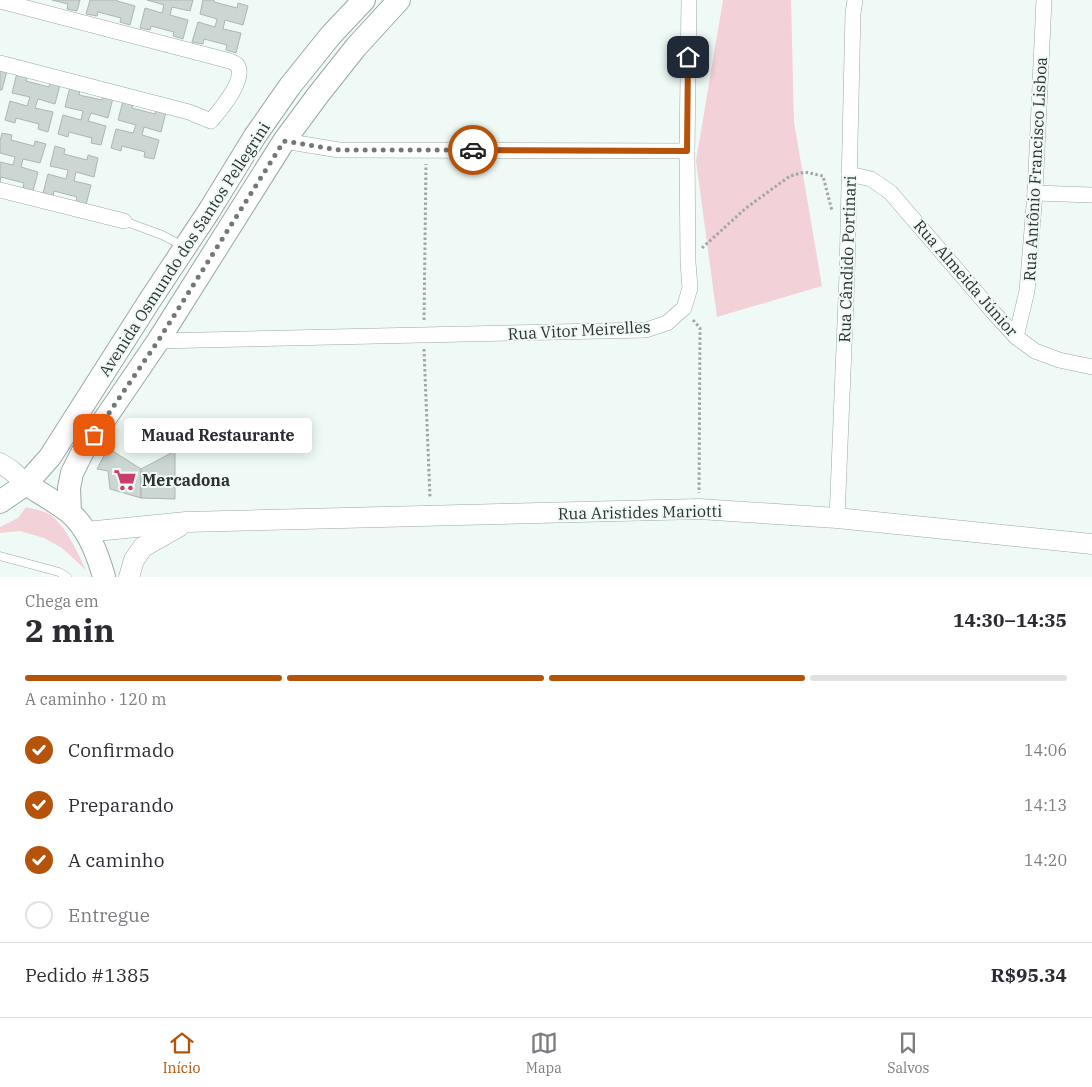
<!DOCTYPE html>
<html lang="pt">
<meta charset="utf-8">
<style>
:root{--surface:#fff;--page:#f7f7f7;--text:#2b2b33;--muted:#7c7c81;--line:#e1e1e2;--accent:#b45309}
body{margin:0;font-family:"IBM Plex Serif",serif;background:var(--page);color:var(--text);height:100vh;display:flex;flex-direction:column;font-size:19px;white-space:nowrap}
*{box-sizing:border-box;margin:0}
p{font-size:16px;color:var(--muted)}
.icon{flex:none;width:28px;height:28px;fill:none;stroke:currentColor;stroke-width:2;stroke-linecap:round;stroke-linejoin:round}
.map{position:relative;height:577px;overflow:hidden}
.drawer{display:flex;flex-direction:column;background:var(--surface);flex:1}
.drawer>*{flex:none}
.pin{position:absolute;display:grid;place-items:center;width:42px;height:42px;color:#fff;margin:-21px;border-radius:10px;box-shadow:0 2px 8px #0006}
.courier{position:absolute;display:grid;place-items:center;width:50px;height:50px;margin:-25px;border:4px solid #b45309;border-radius:50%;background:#fff;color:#222;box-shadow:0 1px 6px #0007}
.bubble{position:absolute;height:35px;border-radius:5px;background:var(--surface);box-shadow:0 2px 12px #0003;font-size:16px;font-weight:800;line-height:35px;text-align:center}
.overview em{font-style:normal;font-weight:800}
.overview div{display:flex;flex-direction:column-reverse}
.overview{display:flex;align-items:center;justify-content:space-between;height:85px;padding:0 25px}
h1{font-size:32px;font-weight:800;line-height:38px}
.bar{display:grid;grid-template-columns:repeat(4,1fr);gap:8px 5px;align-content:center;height:60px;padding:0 25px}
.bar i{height:6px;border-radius:4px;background:var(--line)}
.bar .on{background:var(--accent)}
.bar p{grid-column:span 4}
.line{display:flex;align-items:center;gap:12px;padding:0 25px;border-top:1px solid var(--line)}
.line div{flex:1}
ol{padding:0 25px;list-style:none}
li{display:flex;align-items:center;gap:15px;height:55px}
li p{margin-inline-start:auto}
li .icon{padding:5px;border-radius:50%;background:var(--accent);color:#fff;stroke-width:4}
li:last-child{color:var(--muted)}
li i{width:28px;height:28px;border:2px solid var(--line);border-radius:50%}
.tab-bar{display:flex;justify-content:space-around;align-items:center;height:70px;border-top:1px solid var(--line);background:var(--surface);font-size:14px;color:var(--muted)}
.tab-bar a{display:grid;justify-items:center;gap:2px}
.tab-bar .on{color:var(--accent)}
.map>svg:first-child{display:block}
.green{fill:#f2d1d8}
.building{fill:#ccd6d3;stroke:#acb6b3}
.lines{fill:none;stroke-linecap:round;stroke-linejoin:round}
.lane-casing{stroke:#9ca6a3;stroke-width:9}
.street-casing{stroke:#9ca6a3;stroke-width:16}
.secondary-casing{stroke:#9ca6a3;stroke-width:21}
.primary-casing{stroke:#9ca6a3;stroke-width:24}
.path{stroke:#9fa7a5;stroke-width:3;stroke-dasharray:2.5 2.5;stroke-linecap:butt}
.lane{stroke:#fff;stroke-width:8}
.street{stroke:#fff;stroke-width:15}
.secondary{stroke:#fff;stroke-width:20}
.primary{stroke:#fff;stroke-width:22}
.done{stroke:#727876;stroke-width:5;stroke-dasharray:0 9}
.route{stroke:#b45309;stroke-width:6}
.labels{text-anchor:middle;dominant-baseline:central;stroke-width:4;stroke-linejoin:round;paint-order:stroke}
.street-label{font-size:16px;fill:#2e3231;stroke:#effaf7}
.poi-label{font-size:16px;font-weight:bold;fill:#2e3231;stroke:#effaf7;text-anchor:start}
</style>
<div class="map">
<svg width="1092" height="577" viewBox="0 0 1092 577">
<rect width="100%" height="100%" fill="#effaf7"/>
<g class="green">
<path d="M723,0h68l3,122 28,164 -105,31 -21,-156z"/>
<path d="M26,507c7,2 16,3 23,7 17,11 28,38 37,56l-24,-22 -18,-10 -24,-7 -20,2v-6l18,-9z"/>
</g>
<g class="building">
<path d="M52,0h28l-3,11 -10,-2 1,-5z"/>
<path d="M90,0h27v1l18,5 -5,19 -10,-3 1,-4 -23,-6 -1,4 -11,-2z"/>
<path d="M147,0h46l-3,11 -18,-4 -2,8 18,5 -5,19 -10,-3 1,-4 -23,-6 -1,4 -10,-2 5,-20 17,5 2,-8z"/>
<path d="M203,0h11v2l23,6 1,-5 10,3 -5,19 -18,-5 -2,9 18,4 -5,20 -10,-3 1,-5 -23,-6 -1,5 -11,-2 6,-20 17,5 2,-8 -17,-5z"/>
<path d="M0,69l7,2 -5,19h-2z"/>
<path d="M17,73l10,3 -1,5 23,6 1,-5 10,3 -5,19 -17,-5 -3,9 18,4 -5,20 -10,-3 1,-5 -23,-6 -1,5 -10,-3 5,-19 17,5 3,-9 -18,-4z"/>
<path d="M70,87l10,3 -1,5 23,5 1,-4 10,2 -5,20 -17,-5 -3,8 18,5 -5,19 -10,-2 1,-5 -23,-6 -1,5 -10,-3 5,-19 18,5 2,-9 -18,-4z"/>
<path d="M123,101l10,3 -1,4 23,6 1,-4 10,2 -5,20 -17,-5 -2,8 17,5 -5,19 -10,-2 1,-5 -23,-6 -1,5 -10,-3 5,-19 17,4 3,-8 -18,-5z"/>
<path d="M2,133l10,2 -1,5 23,6 1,-5 11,3 -6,19 -17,-4 -2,8 17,5 -5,19 -10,-3 1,-5 -23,-6 -1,5v-20l13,3 2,-8 -15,-4v-12z"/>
<path d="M55,146l10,3 -1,5 23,6 1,-5 10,3 -4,19 -18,-5 -2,9 17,4 -5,20 -10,-3 1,-5 -23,-6 -1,5 -10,-3 5,-19 18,5 2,-9 -18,-4z"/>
<path d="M108,448l33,21v29l-31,-9 -2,-18 -11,-2z"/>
<path d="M175,451v48l-34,-1v-29z"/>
</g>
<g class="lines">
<defs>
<g id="lane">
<path d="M124,221l38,14 21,11"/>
<path d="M0,556l59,16 8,5"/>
</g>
<g id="street">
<path d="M0,1l226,59c4,1 8,2 11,5 10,14 -17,45 -26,56l-22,-9 -189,-49"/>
<path d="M284,141l55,9 348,1"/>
<path d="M849,174l22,5 19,13 104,121 22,24 19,14 24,9 33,7"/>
<path d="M0,190l124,31"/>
<path d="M1035,193l57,2"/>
<path d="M1016,337l11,-46 8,-98 9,-193"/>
<path d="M158,341l488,-11 21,-7 17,-15 6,-20 -2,-26 -1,-111 2,-151"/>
<path d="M837,518l10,-244 5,-219 1,-41 2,-14"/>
</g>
<g id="secondary">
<path d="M0,463l11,7 15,14"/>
<path d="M86,532l100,-10 513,-13 138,9 255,26"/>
<path d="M129,577l5,-17 9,-13 37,-21"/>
</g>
<g id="primary">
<path d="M26,484c14,9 30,18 43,28 18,15 29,43 35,65"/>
<path d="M0,502l26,-18 24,-27 100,-157 59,-89 46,-75 35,-50 41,-51 33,-35"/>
<path d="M70,512l-1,-24 3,-15 11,-22 75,-110 126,-200 34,-46 38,-48 43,-47"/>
</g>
</defs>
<use href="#lane" class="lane-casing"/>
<use href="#street" class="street-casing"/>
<use href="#secondary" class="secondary-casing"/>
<use href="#primary" class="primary-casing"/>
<g class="path">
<path d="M702,248l44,-40 44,-32 15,-4 18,4 9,35"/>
<path d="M424,320l2,-156"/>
<path d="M693,320l7,8 -1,165"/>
<path d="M424,349l6,149"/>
</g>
<use href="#lane" class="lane"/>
<use href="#street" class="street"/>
<use href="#secondary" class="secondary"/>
<use href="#primary" class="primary"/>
</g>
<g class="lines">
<path class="done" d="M94,435l64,-94 126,-200 55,9h134"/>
<path class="route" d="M473,150l214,1 1,-94"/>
</g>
<defs>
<symbol id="supermarket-bare" viewBox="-9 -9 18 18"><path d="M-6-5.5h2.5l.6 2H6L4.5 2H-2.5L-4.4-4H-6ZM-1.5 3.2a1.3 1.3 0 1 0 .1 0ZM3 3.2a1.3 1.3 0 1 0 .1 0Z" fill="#c93c6c" stroke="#effaf7" stroke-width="2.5" paint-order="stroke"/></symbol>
</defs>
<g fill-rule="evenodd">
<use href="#supermarket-bare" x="109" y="464" width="32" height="32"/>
</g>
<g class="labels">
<g class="street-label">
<text transform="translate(1035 169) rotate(-87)">Rua Antônio Francisco Lisboa</text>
<text transform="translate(184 249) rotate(-57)">Avenida Osmundo dos Santos Pellegrini</text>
<text transform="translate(847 259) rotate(-88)">Rua Cândido Portinari</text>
<text transform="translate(966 278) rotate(49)">Rua Almeida Júnior</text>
<text transform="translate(579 330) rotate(-3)">Rua Vitor Meirelles</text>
<text transform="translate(640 512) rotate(-1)">Rua Aristides Mariotti</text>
</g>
<g class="poi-label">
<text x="142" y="480">Mercadona</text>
</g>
</g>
</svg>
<div class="pin" style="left:94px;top:435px;background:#ea580c"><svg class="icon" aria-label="bag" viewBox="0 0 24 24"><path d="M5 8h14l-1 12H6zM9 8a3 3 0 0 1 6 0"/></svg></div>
<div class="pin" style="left:688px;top:57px;background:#1f2937"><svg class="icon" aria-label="home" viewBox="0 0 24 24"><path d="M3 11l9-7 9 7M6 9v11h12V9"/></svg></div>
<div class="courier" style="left:473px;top:150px"><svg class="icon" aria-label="car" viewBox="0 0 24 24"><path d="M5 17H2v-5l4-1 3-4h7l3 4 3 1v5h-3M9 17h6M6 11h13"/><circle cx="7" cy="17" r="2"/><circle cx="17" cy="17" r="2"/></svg></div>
<div class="bubble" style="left:124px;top:418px;width:188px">Mauad Restaurante</div>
</div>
<section class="drawer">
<div class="overview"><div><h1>2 min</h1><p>Chega em</p></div><em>14:30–14:35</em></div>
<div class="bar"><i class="on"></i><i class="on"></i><i class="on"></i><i></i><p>A caminho · 120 m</p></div>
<ol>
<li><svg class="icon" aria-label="check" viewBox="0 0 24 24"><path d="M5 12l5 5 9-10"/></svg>Confirmado<p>14:06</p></li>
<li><svg class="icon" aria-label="check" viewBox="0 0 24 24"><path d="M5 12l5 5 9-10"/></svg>Preparando<p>14:13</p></li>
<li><svg class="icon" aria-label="check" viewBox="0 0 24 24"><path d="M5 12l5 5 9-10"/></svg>A caminho<p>14:20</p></li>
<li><i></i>Entregue</li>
</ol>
<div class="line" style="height:65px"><div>Pedido #1385</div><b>R$95.34</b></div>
</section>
<nav class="tab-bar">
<a class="on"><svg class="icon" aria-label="home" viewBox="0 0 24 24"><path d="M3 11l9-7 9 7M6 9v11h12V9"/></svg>Início</a>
<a><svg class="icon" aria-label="map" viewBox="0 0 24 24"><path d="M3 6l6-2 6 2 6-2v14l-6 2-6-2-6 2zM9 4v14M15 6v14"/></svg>Mapa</a>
<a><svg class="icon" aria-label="saved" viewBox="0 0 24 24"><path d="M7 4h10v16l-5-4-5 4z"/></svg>Salvos</a>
</nav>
